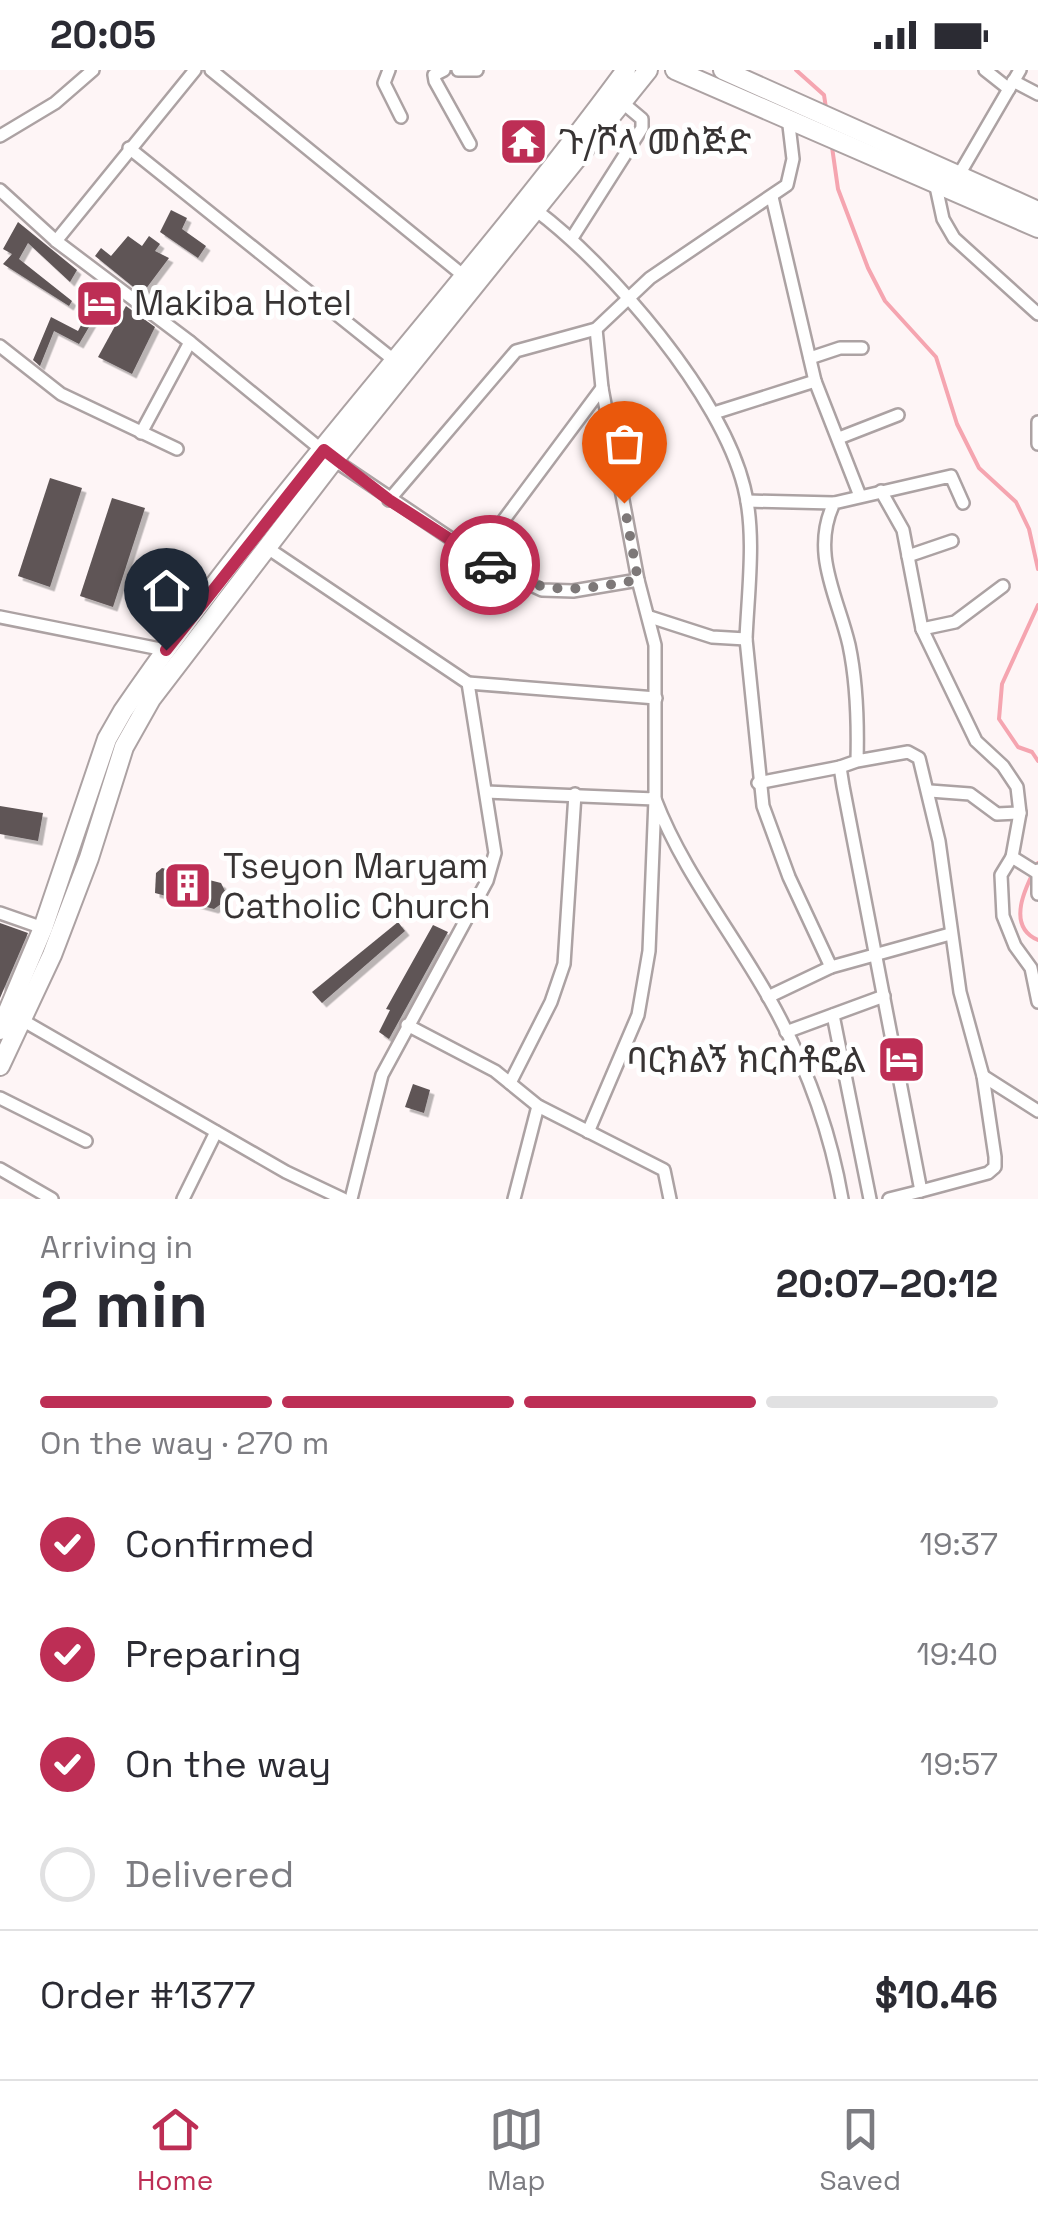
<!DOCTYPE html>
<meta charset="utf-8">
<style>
:root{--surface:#fff;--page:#f2f2f3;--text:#2b2b33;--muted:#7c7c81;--line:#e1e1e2;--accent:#bd2e55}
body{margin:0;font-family:"Space Grotesk","Noto Sans Ethiopic",sans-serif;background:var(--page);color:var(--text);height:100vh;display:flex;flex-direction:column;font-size:38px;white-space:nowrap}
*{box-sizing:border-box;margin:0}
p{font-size:32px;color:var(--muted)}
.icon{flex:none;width:55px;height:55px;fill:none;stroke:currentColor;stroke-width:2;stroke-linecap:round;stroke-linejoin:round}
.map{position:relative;height:1129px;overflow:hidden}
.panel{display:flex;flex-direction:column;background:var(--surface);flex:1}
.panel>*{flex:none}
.pin{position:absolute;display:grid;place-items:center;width:85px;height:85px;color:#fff;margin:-102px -42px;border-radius:50% 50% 50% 0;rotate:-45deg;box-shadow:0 0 10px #0007}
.pin .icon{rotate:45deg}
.courier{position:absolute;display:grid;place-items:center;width:100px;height:100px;margin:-50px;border:8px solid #bd2e55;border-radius:50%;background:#fff;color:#222;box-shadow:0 2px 12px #0007}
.head em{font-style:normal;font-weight:600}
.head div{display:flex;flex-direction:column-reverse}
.head{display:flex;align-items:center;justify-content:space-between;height:170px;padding:0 40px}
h1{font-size:65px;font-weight:600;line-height:75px}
.bar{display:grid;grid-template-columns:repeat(4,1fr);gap:15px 10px;align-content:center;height:120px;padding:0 40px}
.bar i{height:12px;border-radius:8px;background:var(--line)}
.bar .selected{background:var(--accent)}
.bar p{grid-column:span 4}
.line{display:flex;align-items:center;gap:25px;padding:0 40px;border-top:2px solid var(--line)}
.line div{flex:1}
ol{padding:0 40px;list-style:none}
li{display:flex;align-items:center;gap:30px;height:110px}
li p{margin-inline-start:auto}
li .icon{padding:10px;border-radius:50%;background:var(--accent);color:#fff;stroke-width:4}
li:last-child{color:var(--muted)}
li i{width:55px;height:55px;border:5px solid var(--line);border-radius:50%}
.status{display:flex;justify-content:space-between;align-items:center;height:70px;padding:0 50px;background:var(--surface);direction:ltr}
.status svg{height:28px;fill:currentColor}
.dock{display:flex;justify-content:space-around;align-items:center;height:140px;border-top:2px solid var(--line);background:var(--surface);font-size:28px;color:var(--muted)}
.dock a{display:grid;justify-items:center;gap:5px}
.dock .selected{color:var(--accent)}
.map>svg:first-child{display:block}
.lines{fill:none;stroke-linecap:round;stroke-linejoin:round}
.stream{stroke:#f5a5b0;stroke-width:4}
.building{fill:#5e5556;filter:url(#shadow)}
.minor-casing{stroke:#aca2a3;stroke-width:16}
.primary-casing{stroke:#aca2a3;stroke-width:22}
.minor{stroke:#fff;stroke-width:11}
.primary{stroke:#fff;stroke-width:18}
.done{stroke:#7d7878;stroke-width:10;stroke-dasharray:0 18}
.route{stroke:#bd2e55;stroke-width:12}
.labels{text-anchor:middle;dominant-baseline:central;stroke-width:10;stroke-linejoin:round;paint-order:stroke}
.poi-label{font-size:35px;fill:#383434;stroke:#fff;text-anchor:start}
</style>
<div class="status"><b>20:05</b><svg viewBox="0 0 49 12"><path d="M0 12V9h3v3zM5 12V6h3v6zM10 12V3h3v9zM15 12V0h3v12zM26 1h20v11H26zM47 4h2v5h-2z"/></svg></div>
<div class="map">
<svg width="1038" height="1129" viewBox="0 0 1038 1129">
<defs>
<filter id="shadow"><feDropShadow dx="4.5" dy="4.5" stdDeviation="0" flood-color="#0004"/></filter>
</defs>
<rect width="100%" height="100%" fill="#fef5f6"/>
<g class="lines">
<g class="stream">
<path d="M796,0l28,25 2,13"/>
<path d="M832,77l6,42 30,79 17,33 51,56 21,67 22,44 37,34 13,27 9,40"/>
<path d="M1038,535l-36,79 -3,35 19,28 14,5 6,9"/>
<path d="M1038,793c-12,23 -33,63 0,77"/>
</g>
</g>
<g class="building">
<path d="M171,140l16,8 -5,11 24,17 -8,12 -38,-26z"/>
<path d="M18,152l59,48 -7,12 -42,-39 -9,16 53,42 -3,5 -66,-42 9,-10 -9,-5z"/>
<path d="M128,166l14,10 7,-10 11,8 -5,7 14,7 -27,36 -47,-38 6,-8 10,8z"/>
<path d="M99,220l10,3 -30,51 -25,-13 -14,35 -7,-6 18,-43 27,14z"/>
<path d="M126,236l29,21 -23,47 -34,-17z"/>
<path d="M50,408l32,10 -32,99 -32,-11z"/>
<path d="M112,428l33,10 -32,99 -33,-11z"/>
<path d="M0,736l43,7 -5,28 -38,-7z"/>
<path d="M162,798l59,15 4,8 -4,13 -7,5 -59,-16 1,-20z"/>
<path d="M398,852l7,9 -83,72 -10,-11z"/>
<path d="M0,853l28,10 -28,65z"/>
<path d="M433,855l15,7 -59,107 -10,-7 11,-22 -4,-1z"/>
<path d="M413,1014l17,6 -6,23 -19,-6z"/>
</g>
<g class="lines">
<defs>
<g id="minor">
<path d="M211,0l253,206"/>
<path d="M389,0l-5,13 17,34"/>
<path d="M444,0l-10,5 1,6 35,63"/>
<path d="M458,0h19"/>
<path d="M985,0l24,19"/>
<path d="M1013,11l25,13"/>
<path d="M0,66l55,-33 38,-33"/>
<path d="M129,78l266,213"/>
<path d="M960,103l60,-103"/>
<path d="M935,112l8,37 11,19 84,76"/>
<path d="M0,120l56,51 134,101 144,118 159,107 49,23 31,1 65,-11 -36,-192 -125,168"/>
<path d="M772,127l43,184 45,115"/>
<path d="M537,141c74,56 184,184 207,276 12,47 4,104 2,152l-34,-2 -62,-20"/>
<path d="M572,168l70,-110v-9l-19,-16"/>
<path d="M56,171l139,-171"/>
<path d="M596,259l6,59"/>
<path d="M0,276l61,48 116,55"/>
<path d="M810,288l30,-10h22"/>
<path d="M714,343l101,-32"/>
<path d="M1038,352v22"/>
<path d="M141,363l49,-91"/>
<path d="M839,368l59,-23"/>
<path d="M881,421l22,39 19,99 54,112 27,25 14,21 3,26 -8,44 24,15"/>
<path d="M389,430l127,-149 80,-22 54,-51 137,-93 6,-26 -5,-42"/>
<path d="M747,431l87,2"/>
<path d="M266,477l202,136 27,170 -8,28 -105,194 -31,124"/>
<path d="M908,486l44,-15"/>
<path d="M0,547l165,33"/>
<path d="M922,559l33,-7 48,-36"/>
<path d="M746,569l17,167 26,71 42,90 119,-33"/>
<path d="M468,613l188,15"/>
<path d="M857,691l51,-9 11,6 20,83 21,151 23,84 12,81v10l-7,6 -67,18 -78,-405 -3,-19 17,-6c1,-38 0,-78 -8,-116 -11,-48 -39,-92 -15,-142l117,-27 12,27"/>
<path d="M758,713l82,-16"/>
<path d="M930,721l40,3 27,20 23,-1"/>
<path d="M486,722l169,7v-154l-17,-65"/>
<path d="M1012,787l-11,18 2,41 12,30 16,22 7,34"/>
<path d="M1038,800v24"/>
<path d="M0,843l43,15"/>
<path d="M768,927l63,-30"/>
<path d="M833,945l37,184"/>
<path d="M22,950l264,152 57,27"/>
<path d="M407,955l88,46 43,35 126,64 6,29"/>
<path d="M786,962l98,-36"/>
<path d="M983,1006l55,35"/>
<path d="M510,1013l41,-81 13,-38 11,-170"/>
<path d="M0,1028l86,43"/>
<path d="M588,1062l50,-117 11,-64 6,-152c27,71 77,133 114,199 35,62 61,131 73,201"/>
<path d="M0,1099l52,30"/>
<path d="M183,1129l33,-67"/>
<path d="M514,1129l24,-93"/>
<path d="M889,1129l32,-8"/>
</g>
<g id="primary">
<path d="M675,0l363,158"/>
<path d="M723,0l315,141"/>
<path d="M0,960l43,-102 64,-189 16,-28c153,-224 342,-422 503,-641"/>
<path d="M0,996l52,-111 37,-97 35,-111 27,-48 183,-239 314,-390"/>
</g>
</defs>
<use href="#minor" class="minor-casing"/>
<use href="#primary" class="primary-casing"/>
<use href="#minor" class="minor"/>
<use href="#primary" class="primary"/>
</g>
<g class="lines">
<path class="done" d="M490,495c56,33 88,25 148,15l-14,-77"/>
<path class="route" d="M166,580l158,-200 65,50 101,65"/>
</g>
<defs>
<symbol id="temple-square" viewBox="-11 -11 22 22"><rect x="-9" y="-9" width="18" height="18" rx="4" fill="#bd2e55" stroke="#fff"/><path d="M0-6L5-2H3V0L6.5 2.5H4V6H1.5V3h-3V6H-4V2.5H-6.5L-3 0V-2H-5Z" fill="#fff"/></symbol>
<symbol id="hotel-square" viewBox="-11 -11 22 22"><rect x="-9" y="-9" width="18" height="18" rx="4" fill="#bd2e55" stroke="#fff"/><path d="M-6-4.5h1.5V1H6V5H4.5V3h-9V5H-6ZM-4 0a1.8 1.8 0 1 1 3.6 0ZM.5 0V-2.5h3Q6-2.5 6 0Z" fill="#fff"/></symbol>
<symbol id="building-square" viewBox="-11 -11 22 22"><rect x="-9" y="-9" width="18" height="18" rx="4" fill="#bd2e55" stroke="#fff"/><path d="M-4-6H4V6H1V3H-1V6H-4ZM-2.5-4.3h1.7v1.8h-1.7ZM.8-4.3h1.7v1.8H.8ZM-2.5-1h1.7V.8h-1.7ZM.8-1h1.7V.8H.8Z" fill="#fff"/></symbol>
</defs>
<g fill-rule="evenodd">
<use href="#temple-square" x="496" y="44" width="55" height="55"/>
<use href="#hotel-square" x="72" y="206" width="55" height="55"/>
<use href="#building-square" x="160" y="788" width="55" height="55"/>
<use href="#hotel-square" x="874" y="962" width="55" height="55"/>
</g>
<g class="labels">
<g class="poi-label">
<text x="559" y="72">ጉ/ሾላ መስጅድ</text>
<text x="134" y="233">Makiba Hotel</text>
<text x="223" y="796">Tseyon Maryam<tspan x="223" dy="40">Catholic Church</tspan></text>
<text x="866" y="990" text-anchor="end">ባርክልኝ ክርስቶፎል</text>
</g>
</g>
</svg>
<div class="pin" style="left:624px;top:433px;background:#ea580c"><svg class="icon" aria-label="bag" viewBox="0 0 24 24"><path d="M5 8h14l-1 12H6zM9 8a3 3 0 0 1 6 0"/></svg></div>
<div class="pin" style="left:166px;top:580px;background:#1f2937"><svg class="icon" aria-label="home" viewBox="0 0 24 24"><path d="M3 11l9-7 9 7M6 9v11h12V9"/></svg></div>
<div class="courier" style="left:490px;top:495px"><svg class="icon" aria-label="car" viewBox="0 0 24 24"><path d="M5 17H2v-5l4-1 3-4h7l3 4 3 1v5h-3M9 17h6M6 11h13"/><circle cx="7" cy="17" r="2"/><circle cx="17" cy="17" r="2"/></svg></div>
</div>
<section class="panel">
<div class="head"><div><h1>2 min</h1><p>Arriving in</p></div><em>20:07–20:12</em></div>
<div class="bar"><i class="selected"></i><i class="selected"></i><i class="selected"></i><i></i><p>On the way · 270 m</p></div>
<ol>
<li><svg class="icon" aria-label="check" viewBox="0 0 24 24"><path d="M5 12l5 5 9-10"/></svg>Confirmed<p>19:37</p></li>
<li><svg class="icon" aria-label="check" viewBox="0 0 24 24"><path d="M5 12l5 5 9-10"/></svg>Preparing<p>19:40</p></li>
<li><svg class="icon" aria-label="check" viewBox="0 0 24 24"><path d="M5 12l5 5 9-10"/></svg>On the way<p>19:57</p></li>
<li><i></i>Delivered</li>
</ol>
<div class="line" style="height:130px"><div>Order #1377</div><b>$10.46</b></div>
</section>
<nav class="dock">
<a class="selected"><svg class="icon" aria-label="home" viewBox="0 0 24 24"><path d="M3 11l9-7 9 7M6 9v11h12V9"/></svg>Home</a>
<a><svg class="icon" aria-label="map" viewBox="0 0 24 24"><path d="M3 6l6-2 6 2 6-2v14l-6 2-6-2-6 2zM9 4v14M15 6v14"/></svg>Map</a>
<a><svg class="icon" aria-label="saved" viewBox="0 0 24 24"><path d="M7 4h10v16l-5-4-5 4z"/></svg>Saved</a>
</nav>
